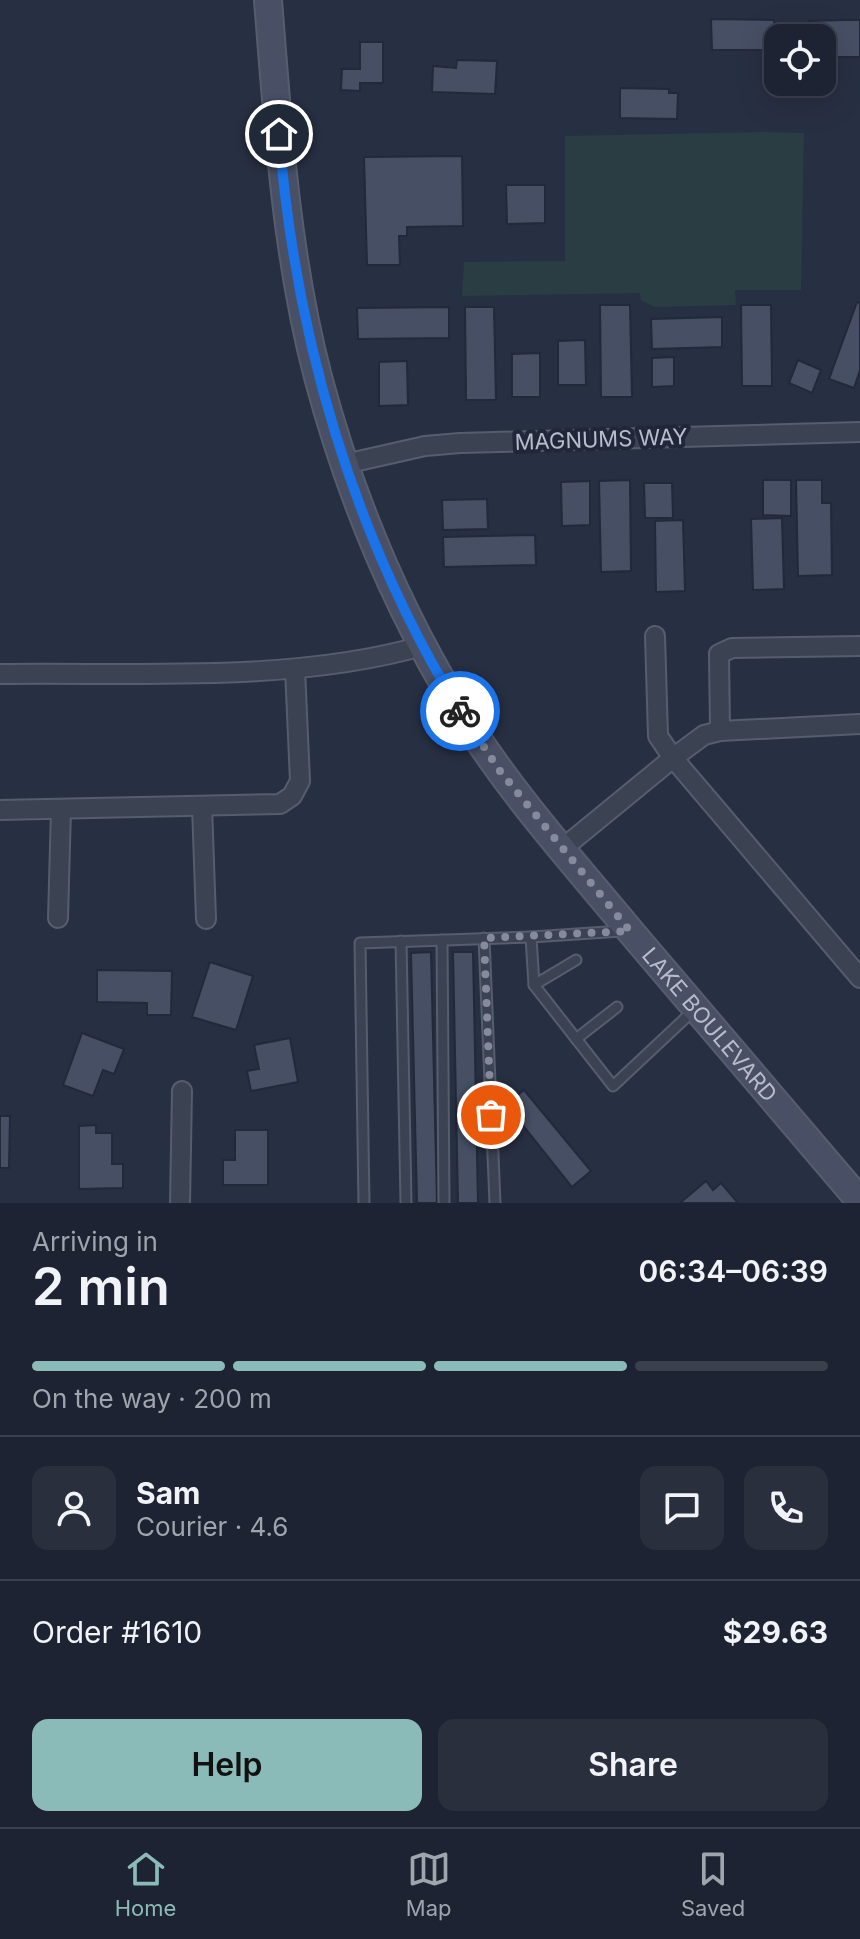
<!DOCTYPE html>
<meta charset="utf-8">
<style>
:root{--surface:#1d2332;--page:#2a2f3e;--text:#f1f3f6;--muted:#a0a4ac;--line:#3b404d;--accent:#8bbbb9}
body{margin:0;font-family:Inter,sans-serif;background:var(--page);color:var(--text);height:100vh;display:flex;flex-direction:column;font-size:30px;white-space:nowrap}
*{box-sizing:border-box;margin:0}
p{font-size:26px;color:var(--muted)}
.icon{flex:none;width:44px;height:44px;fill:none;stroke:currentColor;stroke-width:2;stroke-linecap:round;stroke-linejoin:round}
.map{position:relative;height:1203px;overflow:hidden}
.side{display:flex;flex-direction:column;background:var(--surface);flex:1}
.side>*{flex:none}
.controls{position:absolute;left:764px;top:24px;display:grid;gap:16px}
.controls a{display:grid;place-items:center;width:72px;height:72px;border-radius:16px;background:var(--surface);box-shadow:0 8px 32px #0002,0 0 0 2px var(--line);font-size:40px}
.pin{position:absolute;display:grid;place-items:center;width:68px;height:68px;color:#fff;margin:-34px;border:4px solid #fff;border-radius:50%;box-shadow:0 2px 8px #0007}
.courier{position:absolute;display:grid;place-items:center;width:80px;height:80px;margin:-40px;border:6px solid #1a73e8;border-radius:50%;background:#fff;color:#222;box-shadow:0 2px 10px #0007}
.headline em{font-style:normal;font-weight:600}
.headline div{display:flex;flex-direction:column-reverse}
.headline{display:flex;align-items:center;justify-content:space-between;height:136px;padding:0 32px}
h1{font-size:52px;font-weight:600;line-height:60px}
.bar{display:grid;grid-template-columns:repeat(4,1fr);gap:12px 8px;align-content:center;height:96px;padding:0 32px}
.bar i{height:10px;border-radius:6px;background:var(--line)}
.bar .current{background:var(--accent)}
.bar p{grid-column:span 4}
.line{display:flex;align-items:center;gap:20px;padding:0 32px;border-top:2px solid var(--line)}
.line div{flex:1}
.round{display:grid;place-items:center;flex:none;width:84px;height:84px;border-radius:16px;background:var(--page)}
.primary-button{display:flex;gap:16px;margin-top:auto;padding:16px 32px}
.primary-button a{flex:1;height:92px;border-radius:16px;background:var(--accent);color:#111;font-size:32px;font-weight:600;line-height:92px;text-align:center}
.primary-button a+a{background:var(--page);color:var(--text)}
.dock{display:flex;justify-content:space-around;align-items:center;height:112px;border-top:2px solid var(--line);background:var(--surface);font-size:22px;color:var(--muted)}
.dock a{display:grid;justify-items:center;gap:4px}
.dock .current{color:var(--accent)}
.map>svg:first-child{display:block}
.green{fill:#293d43}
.building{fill:#464f64;stroke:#222939;stroke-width:2}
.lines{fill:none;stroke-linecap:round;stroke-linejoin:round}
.service-casing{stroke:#565d6c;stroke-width:13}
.minor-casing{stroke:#565d6c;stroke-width:22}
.secondary-casing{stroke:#565d6c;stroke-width:30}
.service{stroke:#3b4252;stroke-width:9}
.minor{stroke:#3b4252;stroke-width:18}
.secondary{stroke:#495065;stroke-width:26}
.done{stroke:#858b9c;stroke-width:8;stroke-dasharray:0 14.4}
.route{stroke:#1a73e8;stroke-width:10}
.labels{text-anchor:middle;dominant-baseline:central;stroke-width:8;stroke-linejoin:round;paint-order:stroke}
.street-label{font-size:22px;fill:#b8bdcc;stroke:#202738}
</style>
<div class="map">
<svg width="860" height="1203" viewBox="0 0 860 1203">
<rect width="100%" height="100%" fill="#272f42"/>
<path class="green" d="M763,132l41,1 -3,157h-66l1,15 -82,2 -13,-7 -1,-7 -178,3 2,-34 101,-1v-125z"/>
<g class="building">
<path d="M711,19l63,1v30h-62z"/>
<path d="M845,20h15v37h-38v-19h-12l-1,-17z"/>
<path d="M360,42h23v41h-23v8l-19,-1 1,-21h18z"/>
<path d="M457,60l40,1 -2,33 -63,-2 1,-26 23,2z"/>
<path d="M620,88l49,1v4h9l-1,26 -57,-1z"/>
<path d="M462,156l1,70 -56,1v9h-8l1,29h-33l-3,-108z"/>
<path d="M506,185h39v38l-38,1z"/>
<path d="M857,302l3,1v67l-6,18 -25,-9z"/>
<path d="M600,305h30l2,92h-31z"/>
<path d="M741,305h30l1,81h-30z"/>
<path d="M449,307v31l-91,1 -1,-31z"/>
<path d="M465,307h29l2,93h-30z"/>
<path d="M722,317v30l-70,2 -1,-30z"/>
<path d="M585,340l1,45h-28v-44z"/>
<path d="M540,353v44h-28v-43z"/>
<path d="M674,357v29l-22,1v-29z"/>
<path d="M798,360l23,10 -9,23 -23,-10z"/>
<path d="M407,361l1,44 -29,1v-44z"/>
<path d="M630,480l1,91 -30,1 -2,-91z"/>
<path d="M763,480h28v36l-28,-1z"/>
<path d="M796,480h26v23h9l1,72 -34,1z"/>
<path d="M590,481v44l-28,1 -1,-44z"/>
<path d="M644,483h28l1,35h-28z"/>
<path d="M487,499l1,30 -45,1 -1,-30z"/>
<path d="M782,518l2,71 -31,1 -2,-71z"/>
<path d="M683,520l2,71 -29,1 -1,-71z"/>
<path d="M535,535l1,30 -92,2 -1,-30z"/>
<path d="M431,952l6,251h-20l-6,-250z"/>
<path d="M453,952h20l5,251h-20z"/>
<path d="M210,962l43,14 -17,54 -44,-13z"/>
<path d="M97,970l75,1 -1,44h-24v-12l-50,-1z"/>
<path d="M82,1033l42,16 -10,25 -11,-4 -10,26 -30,-11z"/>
<path d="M290,1038l8,44 -47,9 -4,-20 12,-2 -5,-24z"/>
<path d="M524,1090l67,81 -19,16 -66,-83z"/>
<path d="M0,1116h10l-1,52h-9z"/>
<path d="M96,1125v8h16v31h11v24l-44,1v-63z"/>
<path d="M235,1130h33v55h-45v-25h12z"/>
<path d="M706,1181l7,9 8,-7 17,20h-58z"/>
</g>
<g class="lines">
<defs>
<g id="service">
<path d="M484,938l11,265"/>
<path d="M442,940l2,263"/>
<path d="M401,941l5,262"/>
<path d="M576,960l-42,25 79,101 80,-75"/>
<path d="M534,985l-3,-48 91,-6"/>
<path d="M576,1039l41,-32"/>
<path d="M364,1203l-4,-260 171,-6"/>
</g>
<g id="minor">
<path d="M345,464l80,-18 35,-3 400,-11"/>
<path d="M655,636l3,100 15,22 31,-23 16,-4 140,-7"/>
<path d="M0,674c136,-2 292,9 422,-28"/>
<path d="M720,731l-1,-77 13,-6 128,-2"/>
<path d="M202,806l4,113"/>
<path d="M0,810l280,-6 12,-8 8,-15 -5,-112"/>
<path d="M562,849l111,-91 187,220"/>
<path d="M58,918l3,-109"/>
<path d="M180,1203l2,-112"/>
</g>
<g id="secondary">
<path id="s1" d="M268,0c10,126 18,255 50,377 31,116 77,228 140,331 49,81 113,152 173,224 77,90 153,180 229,269"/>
</g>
</defs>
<use href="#service" class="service-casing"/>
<use href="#minor" class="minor-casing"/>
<use href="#secondary" class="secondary-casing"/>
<use href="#service" class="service"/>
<use href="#minor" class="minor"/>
<use href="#secondary" class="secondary"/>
</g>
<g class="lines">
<path class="done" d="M460,711l40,60 130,160 -146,7 7,177"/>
<path class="route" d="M279,134c16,203 74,403 181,577"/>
</g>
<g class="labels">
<g class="street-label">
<text transform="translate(601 439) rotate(-2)">MAGNUMS WAY</text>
<text stroke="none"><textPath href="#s1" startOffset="1146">LAKE BOULEVARD</textPath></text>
</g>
</g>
</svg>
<div class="controls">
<a><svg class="icon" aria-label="locate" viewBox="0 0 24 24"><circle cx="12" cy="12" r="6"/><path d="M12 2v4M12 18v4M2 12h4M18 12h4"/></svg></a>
</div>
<div class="pin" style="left:491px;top:1115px;background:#ea580c"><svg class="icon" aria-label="bag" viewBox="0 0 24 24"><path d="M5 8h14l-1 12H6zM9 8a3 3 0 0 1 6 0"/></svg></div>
<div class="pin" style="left:279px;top:134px;background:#1f2937"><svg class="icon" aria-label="home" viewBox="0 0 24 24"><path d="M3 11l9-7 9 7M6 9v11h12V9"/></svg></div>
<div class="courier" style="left:460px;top:711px"><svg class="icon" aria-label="bike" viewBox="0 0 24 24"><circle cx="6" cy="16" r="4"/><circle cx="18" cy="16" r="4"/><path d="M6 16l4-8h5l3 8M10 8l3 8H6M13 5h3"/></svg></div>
</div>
<section class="side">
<div class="headline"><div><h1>2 min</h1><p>Arriving in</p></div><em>06:34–06:39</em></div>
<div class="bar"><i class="current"></i><i class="current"></i><i class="current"></i><i></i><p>On the way · 200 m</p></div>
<div class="line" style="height:144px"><a class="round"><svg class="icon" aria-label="person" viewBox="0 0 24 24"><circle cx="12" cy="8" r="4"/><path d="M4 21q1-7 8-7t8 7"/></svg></a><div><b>Sam</b><p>Courier · 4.6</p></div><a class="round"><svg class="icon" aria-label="chat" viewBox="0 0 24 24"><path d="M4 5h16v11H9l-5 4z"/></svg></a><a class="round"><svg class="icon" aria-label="phone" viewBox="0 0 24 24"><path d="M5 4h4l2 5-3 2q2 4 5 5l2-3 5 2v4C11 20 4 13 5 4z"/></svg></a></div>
<div class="line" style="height:104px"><div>Order #1610</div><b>$29.63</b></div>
<div class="primary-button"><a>Help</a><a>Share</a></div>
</section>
<nav class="dock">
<a class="current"><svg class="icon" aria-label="home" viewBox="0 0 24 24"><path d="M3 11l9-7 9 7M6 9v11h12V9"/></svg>Home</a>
<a><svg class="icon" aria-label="map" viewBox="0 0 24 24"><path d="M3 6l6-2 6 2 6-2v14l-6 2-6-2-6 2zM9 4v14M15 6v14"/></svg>Map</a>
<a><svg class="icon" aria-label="saved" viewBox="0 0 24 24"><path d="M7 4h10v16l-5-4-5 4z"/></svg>Saved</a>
</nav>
